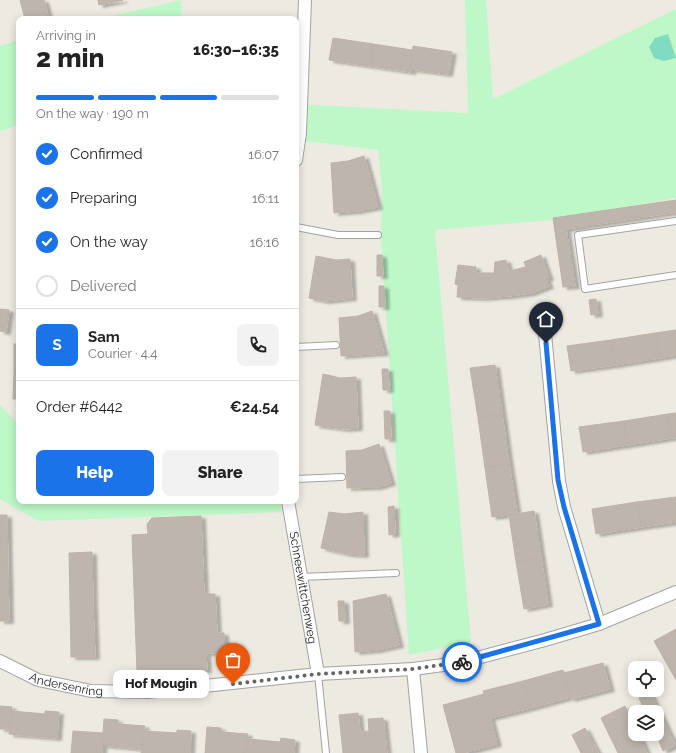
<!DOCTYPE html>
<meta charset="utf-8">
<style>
:root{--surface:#fff;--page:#f2f2f2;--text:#222;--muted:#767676;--line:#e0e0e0;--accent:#1a73e8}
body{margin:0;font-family:Raleway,sans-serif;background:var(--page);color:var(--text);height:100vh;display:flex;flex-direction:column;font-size:15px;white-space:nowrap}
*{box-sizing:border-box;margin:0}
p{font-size:13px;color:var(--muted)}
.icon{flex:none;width:22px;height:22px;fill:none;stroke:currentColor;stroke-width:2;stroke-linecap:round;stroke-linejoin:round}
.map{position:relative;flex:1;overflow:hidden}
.panel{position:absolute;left:16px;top:16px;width:283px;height:488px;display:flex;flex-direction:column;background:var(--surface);border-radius:8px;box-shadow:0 2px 10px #0003}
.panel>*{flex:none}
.buttons{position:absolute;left:628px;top:661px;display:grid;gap:8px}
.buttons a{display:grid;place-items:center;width:36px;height:36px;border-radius:8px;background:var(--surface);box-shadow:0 2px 10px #0003;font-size:20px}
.pin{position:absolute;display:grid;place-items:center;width:34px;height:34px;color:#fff;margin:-41px -17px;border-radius:50% 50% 50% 0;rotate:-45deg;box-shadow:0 0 4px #0007}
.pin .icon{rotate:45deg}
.courier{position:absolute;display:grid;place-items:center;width:40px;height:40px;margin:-20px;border:3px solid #1a73e8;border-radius:50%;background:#fff;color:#222;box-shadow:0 1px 5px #0007}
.bubble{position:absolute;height:28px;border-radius:8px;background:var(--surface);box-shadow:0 2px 10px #0003;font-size:13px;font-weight:800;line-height:28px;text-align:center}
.headline em{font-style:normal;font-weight:800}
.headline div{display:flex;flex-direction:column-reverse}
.headline{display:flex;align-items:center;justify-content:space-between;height:68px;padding:0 20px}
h1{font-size:26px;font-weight:800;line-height:30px}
.bar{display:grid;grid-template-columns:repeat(4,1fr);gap:6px 4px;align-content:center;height:48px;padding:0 20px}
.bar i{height:5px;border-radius:3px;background:var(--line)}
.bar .active{background:var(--accent)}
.bar p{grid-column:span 4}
.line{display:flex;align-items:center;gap:10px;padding:0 20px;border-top:1px solid var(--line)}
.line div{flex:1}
.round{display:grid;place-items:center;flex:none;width:42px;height:42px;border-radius:8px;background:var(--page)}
ol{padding:0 20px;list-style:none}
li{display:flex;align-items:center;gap:12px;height:44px}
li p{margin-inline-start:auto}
li .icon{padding:4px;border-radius:50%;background:var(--accent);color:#fff;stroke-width:4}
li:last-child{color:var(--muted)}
li i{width:22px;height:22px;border:2px solid var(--line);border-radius:50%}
.primary-button{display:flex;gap:8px;margin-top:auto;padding:8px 20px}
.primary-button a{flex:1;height:46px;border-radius:8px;background:var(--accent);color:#fff;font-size:16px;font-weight:800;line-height:46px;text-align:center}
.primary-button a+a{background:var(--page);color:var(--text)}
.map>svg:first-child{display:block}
.park{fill:#bef8c8}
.pitch{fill:#80dcc1}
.building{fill:#beb6ae;stroke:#bfb2a4;filter:url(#shadow)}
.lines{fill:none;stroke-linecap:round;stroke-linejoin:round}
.lane-casing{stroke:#a3a3a3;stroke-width:8}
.street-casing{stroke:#a3a3a3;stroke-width:14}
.lane{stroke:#fff;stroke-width:6}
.street{stroke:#fff;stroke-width:12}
.done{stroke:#656461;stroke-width:4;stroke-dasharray:0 7.2}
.route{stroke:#1a73e8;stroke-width:5}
.labels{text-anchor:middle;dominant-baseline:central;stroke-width:4;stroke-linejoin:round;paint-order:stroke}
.street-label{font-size:12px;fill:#1c1c1c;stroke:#fff}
</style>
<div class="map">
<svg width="676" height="753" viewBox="0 0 676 753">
<defs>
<filter id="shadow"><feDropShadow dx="4.5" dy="2.5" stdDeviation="1" flood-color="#0004"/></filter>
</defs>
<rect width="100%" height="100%" fill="#edeae2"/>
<g class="park">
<path d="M181,0l1,19h-83z"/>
<path d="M465,0h21l7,99 183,-90v189l-124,22 -117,10 36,412 -62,13 -28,-417 1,-48 -4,-40 -82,-10v-36l172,9z"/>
<path d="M19,40v85l-19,6v-85z"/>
<path d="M0,405l19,20v76h261l1,11 -242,9 -39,-22z"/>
</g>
<path class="pitch" d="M668,34l8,24 -12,3 -10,-3 -5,-11 6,-9z"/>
<g class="building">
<path d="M20,0h24l5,19h-24z"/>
<path d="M98,0h25l-24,5z"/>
<path d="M333,38l40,6 -2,22 -42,-6z"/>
<path d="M373,44l39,6 -2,19h2l-1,3 -40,-6z"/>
<path d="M413,46l39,6 -4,22 -38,-5z"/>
<path d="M364,156l14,51 -21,4 -23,2 -3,-50 17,-2z"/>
<path d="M676,200v12l-110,17 9,57 -12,1 -10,-69z"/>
<path d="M377,255h5l1,21h-6z"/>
<path d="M541,255l8,23 -3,1 3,7 -18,7 -22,3 -26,2 -26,-1 1,-12 -3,-1 3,-19 18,2v6h18l1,-11 11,-2 3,11 17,-4 -2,-5z"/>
<path d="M316,256l20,4 14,-1 2,39 -27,3 -16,-3z"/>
<path d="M379,286h5l1,21h-6z"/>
<path d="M596,299l2,15 -7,1 -2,-15z"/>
<path d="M0,309l9,1 -3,22 -6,-1z"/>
<path d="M372,311l12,42 -43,3 -2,-38 19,-2z"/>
<path d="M676,330v25l-17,3 -4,-25z"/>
<path d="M655,333l4,25 -44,7 -4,-25z"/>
<path d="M611,340l4,25 -44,6 -4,-25z"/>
<rect x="14" y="344" width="5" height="28"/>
<path d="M495,365l7,49 -24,4 -8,-50z"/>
<path d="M382,369h6l1,21h-6z"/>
<path d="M14,372h5v27h-6z"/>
<path d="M323,374l17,4 16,-1 2,51 -13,1 -30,-4z"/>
<path d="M384,411h6l1,28h-6z"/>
<path d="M676,413v25h-5l-3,-24z"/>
<path d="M502,414l7,50 -24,4 -7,-50z"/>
<path d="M668,414l3,24 -44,7 -3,-24z"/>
<path d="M624,421l3,24 -44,7 -4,-25z"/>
<path d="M379,444l12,39 -14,4 -30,1 -1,-37 16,-1z"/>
<path d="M509,464l8,50 -25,3 -7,-49z"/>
<path d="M676,497v25l-35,5 -4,-25z"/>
<path d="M637,502l4,25 -45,7 -4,-25z"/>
<path d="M394,506l1,28 -6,1 -1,-28z"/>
<path d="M534,511l7,47 -25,4 -7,-47z"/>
<path d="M329,512l15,2 19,-2 1,43 -16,-1 -27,-6z"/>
<path d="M0,515h7l1,53h-8z"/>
<path d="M201,516l3,78h11l2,39h7l1,20h-19l1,17 -70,2 -5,-137 16,-1 -1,-10 5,-6z"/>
<path d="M92,552l1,53h-23l-1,-52z"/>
<path d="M541,558l7,46 -24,5 -8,-47z"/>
<path d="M0,568h8l1,53h-9z"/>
<path d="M386,594l13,51 -22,5 -22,2 -2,-51z"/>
<path d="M338,601h6l1,20h-6z"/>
<path d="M70,605h23l2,52h-24z"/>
<path d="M676,629v51l-22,-39z"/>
<path d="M603,663l7,26 -39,10 -7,-26z"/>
<path d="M563,670l7,27 -40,11 -7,-27z"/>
<path d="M523,681l7,27 -40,10 -7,-27z"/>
<path d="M650,693l25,52 -12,6 -7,-17 1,-22h-12l-6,-14z"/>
<path d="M484,694l13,50 -34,9h-7l-13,-48z"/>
<path d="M0,706l12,1 -3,22h-9z"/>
<path d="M625,706l10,22v6h3l9,19h-29l-17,-35z"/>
<path d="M12,711l33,3v-3l14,1 -2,26 -48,-4z"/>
<path d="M358,713l2,19 9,-1 -1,-12 15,-1 4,35h-44l-4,-38z"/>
<path d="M104,719l14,1v4l27,2 -3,23 -40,-4z"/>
<path d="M207,727l14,1v4l27,2 -3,19h-40z"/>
<path d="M585,728l13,25h-17l-9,-18z"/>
<path d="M177,730l14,1 -1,22h-49l3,-22 33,2z"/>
<path d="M73,731l30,2 -1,20h-31z"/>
<path d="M281,738l14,2 -1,13h-49l3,-14 32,3z"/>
</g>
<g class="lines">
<defs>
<g id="lane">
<path d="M676,221l-98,14 7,54 91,-14"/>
<path d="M296,227l42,8h40"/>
<path d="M296,347l40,-2"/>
<path d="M296,479l46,-2"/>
<path d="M301,577l95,-4"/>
<path d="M318,674l8,79"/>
</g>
<g id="street">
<path d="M296,160l4,-27 5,-133"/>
<path d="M545,334l14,147 5,26 35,117"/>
<path id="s1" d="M288,501l30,173"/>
<path id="s2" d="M0,661l38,19 53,11 57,1 170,-18 95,-5 45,-6 87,-23 54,-16 77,-32"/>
<path d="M413,669l8,84"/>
</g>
</defs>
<use href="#lane" class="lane-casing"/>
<use href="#street" class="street-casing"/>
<use href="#lane" class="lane"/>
<use href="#street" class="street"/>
</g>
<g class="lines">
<path class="done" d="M233,684l85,-10 95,-5 49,-7"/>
<path class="route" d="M462,662l137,-38 -35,-117 -6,-27 -12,-137"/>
</g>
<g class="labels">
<g class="street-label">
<text stroke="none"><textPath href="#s1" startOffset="88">Schneewittchenweg</textPath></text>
<text stroke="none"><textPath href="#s2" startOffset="71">Andersenring</textPath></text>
</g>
</g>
</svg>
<div class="buttons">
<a><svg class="icon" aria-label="locate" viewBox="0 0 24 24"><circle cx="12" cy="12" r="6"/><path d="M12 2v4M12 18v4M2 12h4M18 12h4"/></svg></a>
<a><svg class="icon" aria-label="layers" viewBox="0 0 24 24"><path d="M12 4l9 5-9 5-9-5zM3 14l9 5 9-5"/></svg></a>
</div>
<div class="pin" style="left:233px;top:684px;background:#ea580c"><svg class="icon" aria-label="bag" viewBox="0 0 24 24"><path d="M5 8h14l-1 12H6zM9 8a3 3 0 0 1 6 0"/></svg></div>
<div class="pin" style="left:546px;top:343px;background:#1f2937"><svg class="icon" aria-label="home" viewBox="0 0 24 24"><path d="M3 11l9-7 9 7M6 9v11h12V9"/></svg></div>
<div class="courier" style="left:462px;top:662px"><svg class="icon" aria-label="bike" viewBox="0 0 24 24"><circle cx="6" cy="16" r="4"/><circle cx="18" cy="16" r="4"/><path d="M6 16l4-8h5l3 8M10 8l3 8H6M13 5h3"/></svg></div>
<div class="bubble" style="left:113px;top:670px;width:96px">Hof Mougin</div>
<section class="panel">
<div class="headline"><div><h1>2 min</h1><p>Arriving in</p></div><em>16:30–16:35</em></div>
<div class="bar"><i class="active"></i><i class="active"></i><i class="active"></i><i></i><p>On the way · 190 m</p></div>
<ol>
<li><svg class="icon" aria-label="check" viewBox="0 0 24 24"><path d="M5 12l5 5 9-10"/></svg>Confirmed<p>16:07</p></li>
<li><svg class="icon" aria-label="check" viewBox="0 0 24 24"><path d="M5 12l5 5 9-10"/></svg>Preparing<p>16:11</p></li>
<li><svg class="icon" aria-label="check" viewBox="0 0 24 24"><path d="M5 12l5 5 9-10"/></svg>On the way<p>16:16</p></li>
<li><i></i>Delivered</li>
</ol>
<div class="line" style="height:72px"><b class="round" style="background:var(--accent);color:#fff">S</b><div><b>Sam</b><p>Courier · 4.4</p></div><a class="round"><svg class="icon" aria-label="phone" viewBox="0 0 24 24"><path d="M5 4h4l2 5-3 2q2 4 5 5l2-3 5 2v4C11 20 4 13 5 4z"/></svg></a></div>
<div class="line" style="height:52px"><div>Order #6442</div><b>€24.54</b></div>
<div class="primary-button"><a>Help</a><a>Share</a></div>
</section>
</div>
